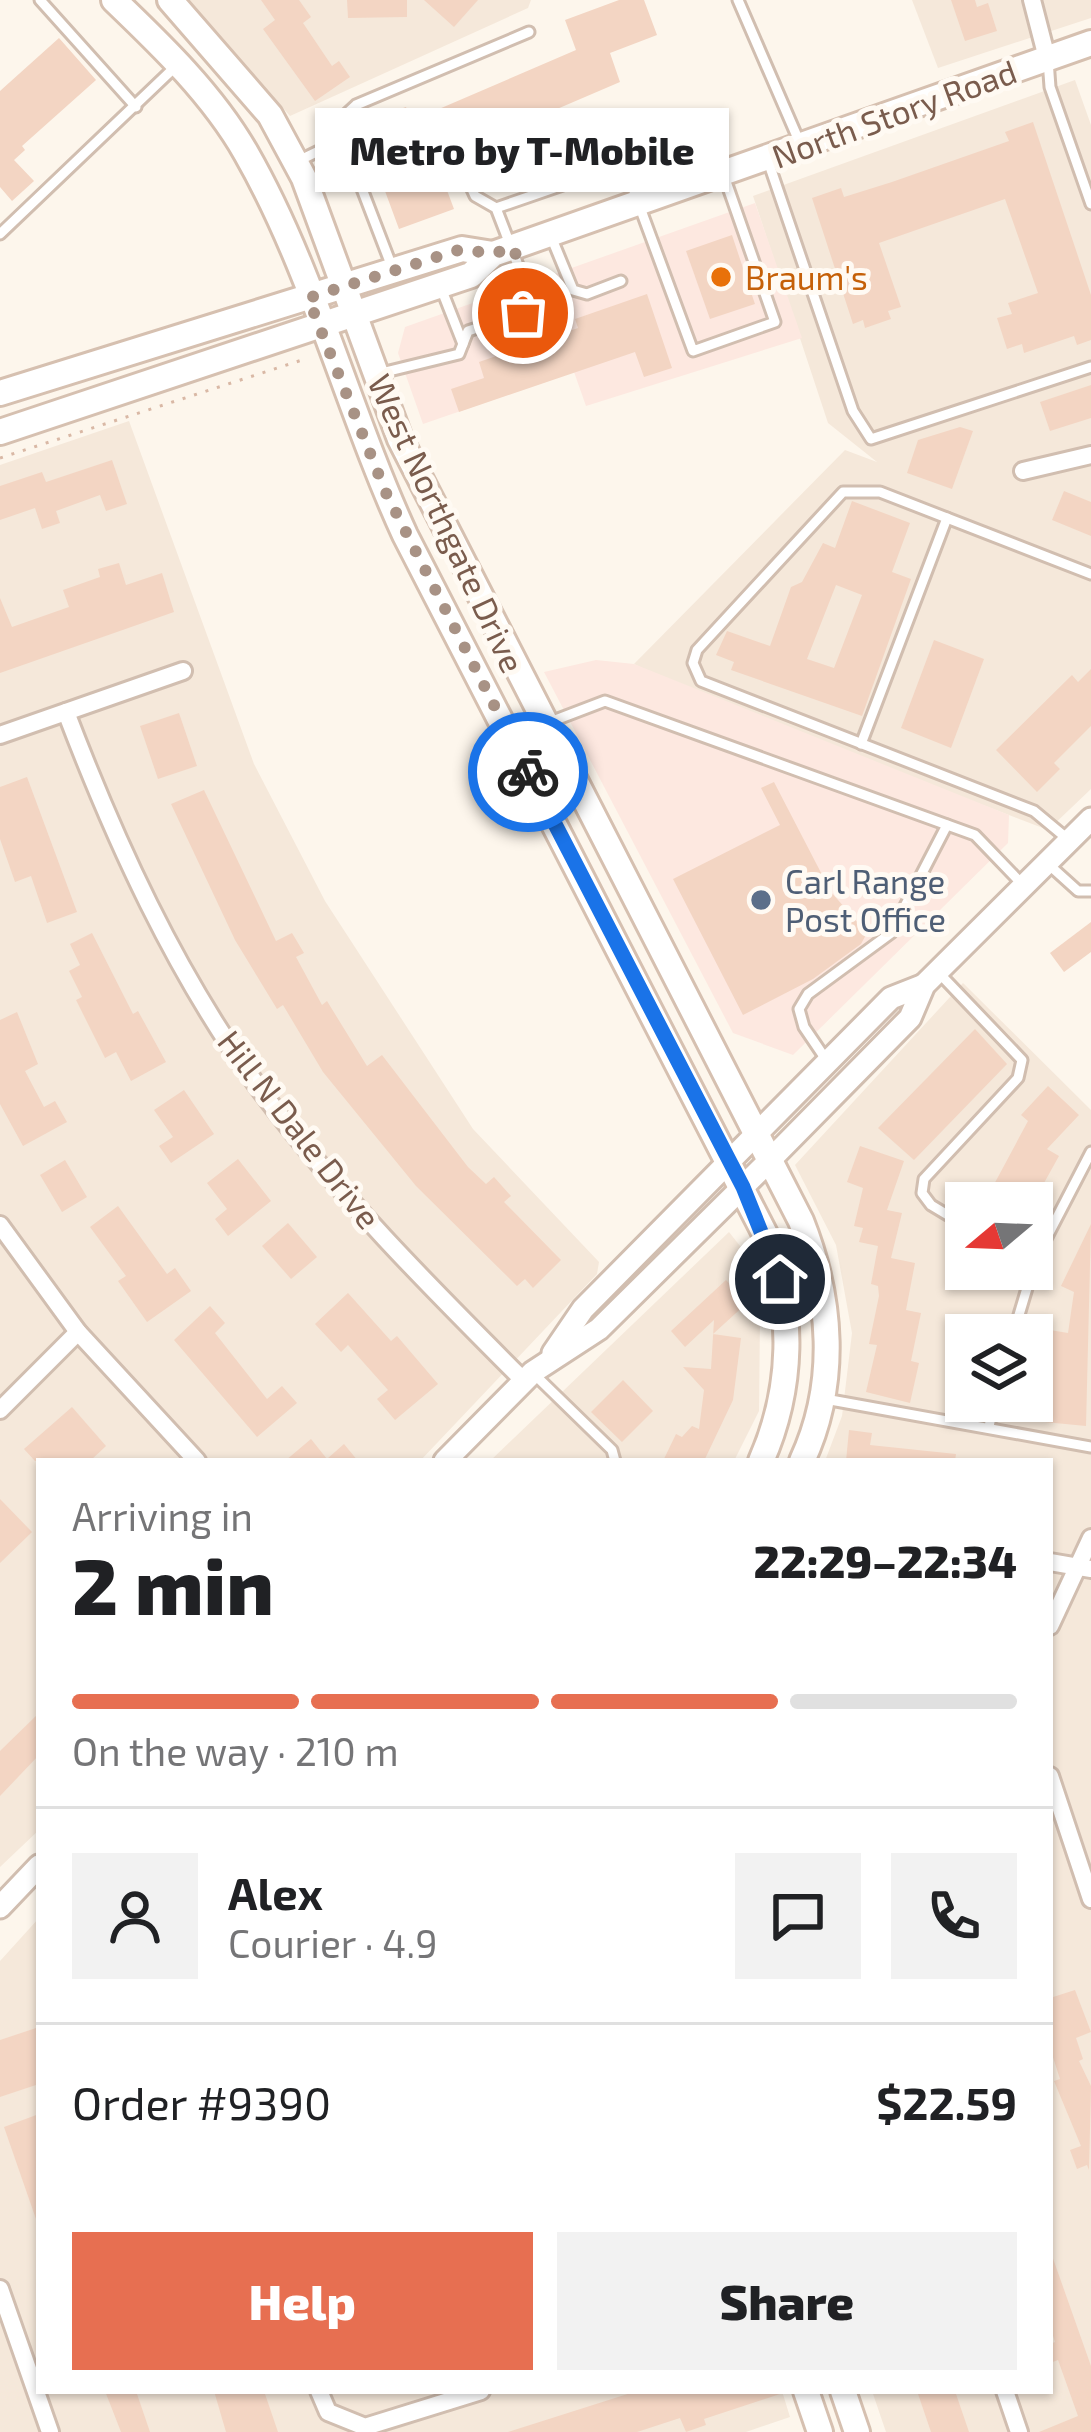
<!DOCTYPE html>
<meta charset="utf-8">
<style>
:root{--surface:#fff;--page:#f2f2f2;--text:#202124;--muted:#757577;--line:#e0e0e0;--accent:#e76f51}
body{margin:0;font-family:"Exo 2",sans-serif;background:var(--page);color:var(--text);height:100vh;display:flex;flex-direction:column;font-size:45px;white-space:nowrap}
*{box-sizing:border-box;margin:0}
p{font-size:39px;color:var(--muted)}
.icon{flex:none;width:66px;height:66px;fill:none;stroke:currentColor;stroke-width:2;stroke-linecap:round;stroke-linejoin:round}
.map{position:relative;flex:1;overflow:hidden}
.details{position:absolute;left:36px;top:1458px;width:1017px;height:936px;display:flex;flex-direction:column;background:var(--surface);border-radius:0px;box-shadow:0 3px 9px #0004}
.details>*{flex:none}
.needle{width:78px;rotate:251deg}
.buttons{position:absolute;left:945px;top:1182px;display:grid;gap:24px}
.buttons a{display:grid;place-items:center;width:108px;height:108px;border-radius:0px;background:var(--surface);box-shadow:0 3px 9px #0004;font-size:60px}
.pin{position:absolute;display:grid;place-items:center;width:102px;height:102px;color:#fff;margin:-51px;border:6px solid #fff;border-radius:50%;box-shadow:0 3px 12px #0007}
.courier{position:absolute;display:grid;place-items:center;width:120px;height:120px;margin:-60px;border:9px solid #1a73e8;border-radius:50%;background:#fff;color:#222;box-shadow:0 3px 15px #0007}
.bubble{position:absolute;height:84px;border-radius:0px;background:var(--surface);box-shadow:0 3px 9px #0004;font-size:39px;font-weight:800;line-height:84px;text-align:center}
.headline em{font-style:normal;font-weight:800}
.headline div{display:flex;flex-direction:column-reverse}
.headline{display:flex;align-items:center;justify-content:space-between;height:204px;padding:0 36px}
h1{font-size:78px;font-weight:800;line-height:90px}
.bar{display:grid;grid-template-columns:repeat(4,1fr);gap:18px 12px;align-content:center;height:144px;padding:0 36px}
.bar i{height:15px;border-radius:9px;background:var(--line)}
.bar .on{background:var(--accent)}
.bar p{grid-column:span 4}
.line{display:flex;align-items:center;gap:30px;padding:0 36px;border-top:3px solid var(--line)}
.line div{flex:1}
.round{display:grid;place-items:center;flex:none;width:126px;height:126px;border-radius:0px;background:var(--page)}
.action{display:flex;gap:24px;margin-top:auto;padding:24px 36px}
.action a{flex:1;height:138px;border-radius:0px;background:var(--accent);color:#fff;font-size:48px;font-weight:800;line-height:138px;text-align:center}
.action a+a{background:var(--page);color:var(--text)}
.map>svg:first-child{display:block}
.residential{fill:#f5e8da;fill-rule:evenodd}
.commercial{fill:#fde8e0}
.building{fill:#f3d5c3;fill-rule:evenodd}
.lines{fill:none;stroke-linecap:round;stroke-linejoin:round}
.service-casing{stroke:#d1beb0;stroke-width:15}
.minor-casing{stroke:#d1beb0;stroke-width:22}
.tertiary-casing{stroke:#d1beb0;stroke-width:27}
.secondary-casing{stroke:#d6c0b0;stroke-width:30}
.path{stroke:#d9b8a5;stroke-width:3;stroke-dasharray:3 9;stroke-linecap:butt}
.service{stroke:#fff;stroke-width:9}
.minor{stroke:#fff;stroke-width:16}
.tertiary{stroke:#fff;stroke-width:21}
.secondary{stroke:#fff;stroke-width:24}
.done{stroke:#a89285;stroke-width:12;stroke-dasharray:0 21.6}
.route{stroke:#1a73e8;stroke-width:15}
.food-dot{fill:#e8710a;stroke:#fffaf3;stroke-width:4.5}
.service-dot{fill:#5c6f8a;stroke:#fffaf3;stroke-width:4.5}
.labels{text-anchor:middle;dominant-baseline:central;stroke-width:10;stroke-linejoin:round;paint-order:stroke}
.street-label{font-size:33px;fill:#7a5c4d;stroke:#fffaf3}
.food-label{font-size:33px;fill:#c56008;stroke:#fffaf3;text-anchor:start}
.service-label{font-size:33px;fill:#4e5e75;stroke:#fffaf3;text-anchor:start}
</style>
<div class="map">
<svg width="1091" height="2432" viewBox="0 0 1091 2432">
<rect width="100%" height="100%" fill="#fdf6ec"/>
<g class="residential">
<path d="M189,0h342l-3,8 -238,108z"/>
<path d="M912,0h179v18l-153,50z"/>
<path d="M1075,80l16,45v664l-43,41 -346,-133 -68,-33 211,-214 32,12 -49,-39 -75,-227z"/>
<path d="M129,421l125,343 71,137 148,228 126,133 -2,12 -177,187h-381v369l-39,37v-1402z"/>
<path d="M963,983l128,127v1322h-205l-14,-41h178v-930h-225l17,-45 10,-83 -16,-88 -41,-80zM966,1203h66v66h-66zM966,1335h66v66h-66z"/>
<path d="M729,1232l19,24 12,59 -1,96 -25,50h-244z"/>
<path d="M39,1918v473h743l8,26 -44,15h-746v-471z"/>
</g>
<g class="commercial">
<path d="M755,203l47,135 -216,68 -12,-34 -151,52 -25,-71 7,-26z"/>
<path d="M596,660l38,4 375,151 -1,28 -215,212 -60,-22 -189,-361z"/>
</g>
<g class="building">
<path d="M261,0h38l12,17 -8,6 29,43 7,-5 11,16 -35,24 -52,-72 12,-9z"/>
<path d="M347,0h60v17l-59,1z"/>
<path d="M424,0h54l-24,27z"/>
<path d="M619,0h25l13,35 -47,18 10,29 -184,79 18,48 -55,20 -24,-65 -11,4 -9,-19 12,-4 -7,-22 46,-16 5,14 165,-71 -11,-30z"/>
<path d="M951,0h24l2,7 11,-4 9,28 -32,10z"/>
<path d="M59,38l37,42 -74,66 3,4 -11,10 20,21 -22,20 -12,-14v-96z"/>
<path d="M1033,122l58,173v45l-14,5 -3,-9 -50,17 -2,-9 -15,5 -10,-31 15,-4 -4,-11 30,-10 -33,-94 -126,44 22,64 -13,4 3,8 -26,9 -2,-8 -10,4 -41,-126 29,-10 3,9 48,-15 117,-41 -4,-9z"/>
<path d="M732,235l23,69 -45,15 -24,-68z"/>
<path d="M647,294l25,74 -28,9 -9,-25 -176,60 -8,-23 33,-11 -5,-16 99,-34 -3,-9z"/>
<path d="M1091,385v33l-41,13 -10,-29z"/>
<path d="M960,427l13,4 -21,58 -45,-16 11,-33z"/>
<path d="M112,460l15,44 -21,7 -6,-16 -44,16 4,12 -18,6 -7,-21 -35,12v-34l42,-14 4,10z"/>
<path d="M1064,491l27,11v34l-39,-16z"/>
<path d="M852,501l58,22 -18,49 19,7 -49,137 -131,-46 3,-8 -18,-7 11,-24 43,15 21,-59 11,-5 21,-39 12,5zM836,585l26,10 -28,73 -27,-9z"/>
<path d="M119,563l7,22 36,-12 12,39 -174,61v-75l12,29 57,-20 -6,-17 37,-13 -2,-8z"/>
<path d="M934,640l50,19 -33,89 -50,-20z"/>
<path d="M1091,669v57l-37,37 6,6 -23,23 -41,-42 76,-75 6,7z"/>
<path d="M179,713l18,53 -39,13 -18,-53z"/>
<path d="M27,777l50,135 -30,11 -16,-47 -16,6 -15,-43v-52z"/>
<path d="M774,782l57,110 36,41 -6,11 -48,35 -70,36 -70,-136 107,-54 -19,-37z"/>
<path d="M204,790l72,151 16,-8 12,20 -8,4 26,48 5,-4 40,65 15,-11 86,112 18,17 8,-7 17,19 -7,6 57,58 -28,28 -8,-9 -8,7 -101,-100 -93,-114 -40,-67 -6,4 -42,-69 -64,-136z"/>
<path d="M1091,922v30l-27,20 -14,-19z"/>
<path d="M92,933l41,81 5,-3 28,51 -35,19 -15,-29 -11,6 -29,-58 6,-3 -13,-26 11,-6 -10,-21z"/>
<path d="M17,1012l21,52 -13,7 19,36 11,-6 12,21 -44,24 -23,-42v-84z"/>
<path d="M975,1029l32,35 -93,96 -36,-32z"/>
<path d="M1048,1086l31,29 -32,34 12,7 -20,36 -7,11h-48l44,-82 -7,-6z"/>
<path d="M184,1090l30,44 -43,29 -12,-17 14,-9 -19,-27z"/>
<path d="M860,1146l44,15 -17,49 15,3 -11,45 24,5 -9,47 15,3 -10,48 8,2 -9,40 -44,-11 11,-47 -8,-1 10,-48 -1,-10 -7,-2 7,-38 -19,-4 4,-14 -9,-2 9,-38 -16,-6z"/>
<path d="M238,1159l33,42 -43,35 -13,-17 12,-10 -20,-26z"/>
<path d="M65,1160l22,37 -25,15 -22,-37z"/>
<path d="M118,1206l49,68 8,-6 16,23 -44,31 -29,-41 8,-5 -36,-49z"/>
<path d="M288,1223l29,34 -26,22 -29,-33z"/>
<path d="M1091,1224l-5,202 -52,-5 10,-92 24,4 6,-41 -13,-6z"/>
<path d="M726,1280l21,23 -34,31 28,4 -8,62 -29,61h-41l13,-27 6,3 10,-11 7,3 5,-39 -21,-23 28,2 3,-49 -29,27 -14,-16z"/>
<path d="M348,1293l43,48 6,-5 41,48 -43,36 -18,-21 11,-9 -40,-45 -7,7 -26,-28z"/>
<path d="M210,1306l15,17 -10,10 52,66 15,-13 15,17 -40,34 -83,-97z"/>
<path d="M623,1380l30,31 -31,31 -31,-30z"/>
<path d="M72,1407l34,39 -16,15h-55l-11,-12z"/>
<path d="M849,1430l23,3 -2,12 86,9 -1,7h-109z"/>
<path d="M311,1439l16,20 17,-15 14,17h-73z"/>
<path d="M0,1499l32,33 -32,31z"/>
<path d="M39,1713v42l-39,41v-45z"/>
<path d="M1075,1990l16,42 -15,6 7,21 -4,2 12,25 -2,84 -2,-5 -10,4 -7,-19 11,-4 -27,-65 6,-2 -10,-31v-50z"/>
<path d="M39,2027v57l-39,13v-57z"/>
<path d="M39,2114v108h-2l-33,-95z"/>
<path d="M1050,2250l41,116v66h-52l39,-16 -20,-56 -8,3v-19l5,-2 -5,-16z"/>
<path d="M105,2391h31l14,41h-29z"/>
<path d="M214,2391h50l14,41h-52z"/>
<path d="M637,2391h142l1,3 -76,25 2,6 -20,7 -6,-14 -43,14h-129z"/>
<path d="M917,2391h38l14,41h-38z"/>
</g>
<g class="lines">
<defs>
<g id="service">
<path d="M40,0l96,107"/>
<path d="M738,0l61,141"/>
<path d="M1048,60l2,27 41,117"/>
<path d="M333,144l10,-27 13,-12 173,-73"/>
<path d="M767,158l86,253 18,28 220,-72"/>
<path d="M296,162l37,-18 16,11 43,112"/>
<path d="M496,208l128,-44"/>
<path d="M0,234l175,-167"/>
<path d="M550,234l23,56 14,4 34,-13"/>
<path d="M441,288l22,56"/>
<path d="M381,373l78,-19 9,-23 55,-18 8,-14 -35,-91 -21,-12 -10,-22 148,-54 11,44 69,187 82,-29 -52,-149"/>
<path d="M550,722l55,-21 370,134 49,51"/>
<path d="M861,744l86,-226"/>
<path d="M1070,841l-36,-30 -333,-130 -8,-18 4,-13 146,-158h37l211,82"/>
<path d="M1047,863l31,28h13"/>
<path d="M938,972l84,88 -4,18 -94,101 -2,14 9,12 35,21"/>
<path d="M827,1061l-23,-34 -5,-18 9,-15 83,-61 56,-108"/>
<path d="M1036,1258l55,-106"/>
<path d="M1013,1335l23,-77 -4,-2"/>
<path d="M534,1374l78,76 3,11"/>
<path d="M825,1399l266,48"/>
<path d="M989,1427l5,-26"/>
</g>
<g id="minor">
<path d="M1032,0l15,58"/>
<path d="M1023,471l68,-16"/>
<path d="M66,712c50,131 108,258 190,372 79,108 174,203 268,297"/>
<path d="M0,735l183,-64"/>
<path d="M0,1225l78,107 119,129"/>
<path d="M0,1410l78,-78"/>
<path d="M1050,1562l41,7"/>
<path d="M1050,1626l41,-88"/>
<path d="M1050,1776l41,123"/>
<path d="M0,2289l50,143"/>
<path d="M319,2391l9,21 37,15 116,-36"/>
<path d="M1005,2391l14,41"/>
</g>
<g id="tertiary">
<path d="M553,1353l30,-44 308,-311 33,-13"/>
<path d="M445,1461l88,-89 66,-43 172,-170 139,-141 14,-33 167,-166"/>
<path d="M0,1907l39,-41"/>
</g>
<g id="secondary">
<path d="M114,0c48,46 99,95 132,153 67,117 102,258 159,382l361,701c29,73 27,153 -5,225"/>
<path d="M170,0l100,115 34,63 96,261 401,782c31,78 37,163 1,240"/>
<path d="M0,393l462,-144 31,5"/>
<path d="M0,432l471,-157 22,-21 598,-211"/>
<path d="M806,2391l14,41"/>
<path d="M843,2391l14,41"/>
</g>
</defs>
<use href="#service" class="service-casing"/>
<use href="#minor" class="minor-casing"/>
<use href="#tertiary" class="tertiary-casing"/>
<use href="#secondary" class="secondary-casing"/>
<path class="path" d="M0,458l302,-98"/>
<use href="#service" class="service"/>
<use href="#minor" class="minor"/>
<use href="#tertiary" class="tertiary"/>
<use href="#secondary" class="secondary"/>
</g>
<g class="lines">
<path class="done" d="M523,313l9,-15 -19,-51 -20,7 -31,-5 -154,49 78,195 142,279"/>
<path class="route" d="M528,772l215,415 37,92"/>
</g>
<circle class="food-dot" cx="721" cy="277" r="12"/>
<circle class="service-dot" cx="761" cy="900" r="12"/>
<g class="labels">
<g class="street-label">
<text transform="translate(894 113) rotate(-20)">North Story Road</text>
<text transform="translate(447 523) rotate(65)">West Northgate Drive</text>
<text transform="translate(300 1129) rotate(52)">Hill N Dale Drive</text>
</g>
<g class="food-label">
<text x="745" y="277">Braum's</text>
</g>
<g class="service-label">
<text x="785" y="881">Carl Range<tspan x="785" dy="38">Post Office</tspan></text>
</g>
</g>
</svg>
<div class="buttons">
<a><svg class="needle" viewBox="-14 -14 28 28"><path d="M0-13l5 13h-10z" fill="#e53935"/><path d="M0 13l5-13h-10z" fill="#757577"/></svg></a>
<a><svg class="icon" aria-label="layers" viewBox="0 0 24 24"><path d="M12 4l9 5-9 5-9-5zM3 14l9 5 9-5"/></svg></a>
</div>
<div class="pin" style="left:523px;top:313px;background:#ea580c"><svg class="icon" aria-label="bag" viewBox="0 0 24 24"><path d="M5 8h14l-1 12H6zM9 8a3 3 0 0 1 6 0"/></svg></div>
<div class="pin" style="left:780px;top:1279px;background:#1f2937"><svg class="icon" aria-label="home" viewBox="0 0 24 24"><path d="M3 11l9-7 9 7M6 9v11h12V9"/></svg></div>
<div class="courier" style="left:528px;top:772px"><svg class="icon" aria-label="bike" viewBox="0 0 24 24"><circle cx="6" cy="16" r="4"/><circle cx="18" cy="16" r="4"/><path d="M6 16l4-8h5l3 8M10 8l3 8H6M13 5h3"/></svg></div>
<div class="bubble" style="left:315px;top:108px;width:414px">Metro by T-Mobile</div>
<section class="details">
<div class="headline"><div><h1>2 min</h1><p>Arriving in</p></div><em>22:29–22:34</em></div>
<div class="bar"><i class="on"></i><i class="on"></i><i class="on"></i><i></i><p>On the way · 210 m</p></div>
<div class="line" style="height:216px"><a class="round"><svg class="icon" aria-label="person" viewBox="0 0 24 24"><circle cx="12" cy="8" r="4"/><path d="M4 21q1-7 8-7t8 7"/></svg></a><div><b>Alex</b><p>Courier · 4.9</p></div><a class="round"><svg class="icon" aria-label="chat" viewBox="0 0 24 24"><path d="M4 5h16v11H9l-5 4z"/></svg></a><a class="round"><svg class="icon" aria-label="phone" viewBox="0 0 24 24"><path d="M5 4h4l2 5-3 2q2 4 5 5l2-3 5 2v4C11 20 4 13 5 4z"/></svg></a></div>
<div class="line" style="height:156px"><div>Order #9390</div><b>$22.59</b></div>
<div class="action"><a>Help</a><a>Share</a></div>
</section>
</div>
